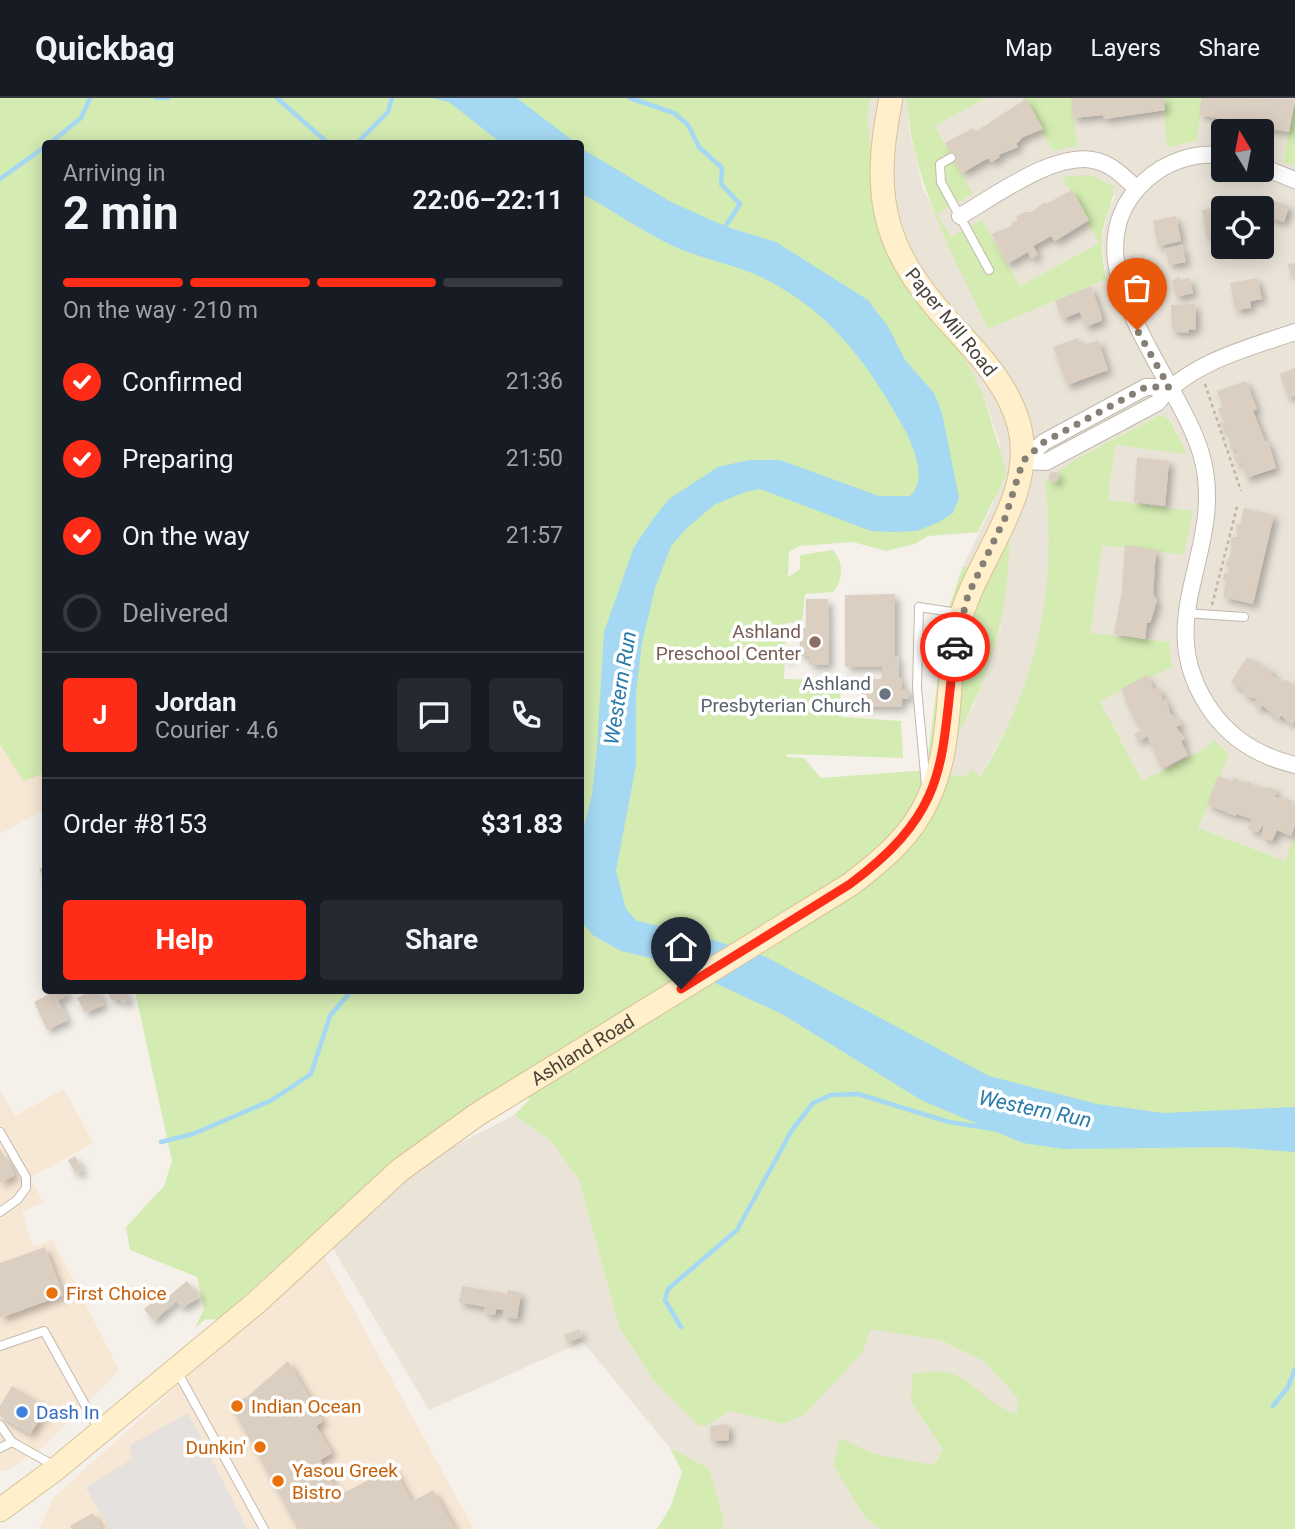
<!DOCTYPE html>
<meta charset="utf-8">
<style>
:root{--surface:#171b24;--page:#242831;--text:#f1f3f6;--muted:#9ea1a6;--line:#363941;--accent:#ff2d17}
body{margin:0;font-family:Roboto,sans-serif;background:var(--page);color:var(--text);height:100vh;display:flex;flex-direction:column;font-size:26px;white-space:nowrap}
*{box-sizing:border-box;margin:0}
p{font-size:23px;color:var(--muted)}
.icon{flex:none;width:38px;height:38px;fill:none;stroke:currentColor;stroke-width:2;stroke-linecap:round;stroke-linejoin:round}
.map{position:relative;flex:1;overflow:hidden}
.sheet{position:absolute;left:42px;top:42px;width:542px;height:854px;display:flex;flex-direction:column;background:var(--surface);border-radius:7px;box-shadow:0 4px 18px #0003}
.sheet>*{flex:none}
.needle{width:46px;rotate:350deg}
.buttons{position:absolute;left:1211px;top:21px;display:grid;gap:14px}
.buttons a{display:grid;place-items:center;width:63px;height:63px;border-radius:7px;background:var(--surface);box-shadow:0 4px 18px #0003;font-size:35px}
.pin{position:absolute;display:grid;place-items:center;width:60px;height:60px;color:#fff;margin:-72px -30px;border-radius:50% 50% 50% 0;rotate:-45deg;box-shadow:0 0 7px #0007}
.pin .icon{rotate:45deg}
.courier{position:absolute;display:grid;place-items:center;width:70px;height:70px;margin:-35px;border:5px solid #ff2d17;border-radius:50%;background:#fff;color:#222;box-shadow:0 2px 9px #0007}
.overview em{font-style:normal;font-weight:700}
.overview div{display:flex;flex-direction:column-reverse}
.overview{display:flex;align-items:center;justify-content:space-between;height:119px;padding:0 21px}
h1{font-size:46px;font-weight:700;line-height:52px}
.bar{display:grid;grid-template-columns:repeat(4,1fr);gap:10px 7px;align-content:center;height:84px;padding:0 21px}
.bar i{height:9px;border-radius:5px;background:var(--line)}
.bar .selected{background:var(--accent)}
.bar p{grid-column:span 4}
.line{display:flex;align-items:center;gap:18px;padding:0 21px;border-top:2px solid var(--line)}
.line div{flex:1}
.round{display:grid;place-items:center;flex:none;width:74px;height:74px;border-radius:7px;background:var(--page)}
ol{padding:0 21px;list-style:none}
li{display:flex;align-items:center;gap:21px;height:77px}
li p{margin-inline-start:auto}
li .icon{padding:7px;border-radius:50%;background:var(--accent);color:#fff;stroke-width:4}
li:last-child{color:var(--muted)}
li i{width:38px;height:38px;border:4px solid var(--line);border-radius:50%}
.button{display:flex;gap:14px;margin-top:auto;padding:14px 21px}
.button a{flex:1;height:80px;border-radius:7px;background:var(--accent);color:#fff;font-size:28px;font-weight:700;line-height:80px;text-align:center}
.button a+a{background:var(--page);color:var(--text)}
header{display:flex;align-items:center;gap:42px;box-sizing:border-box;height:98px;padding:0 35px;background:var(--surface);border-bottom:2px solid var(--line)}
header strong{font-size:33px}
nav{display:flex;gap:38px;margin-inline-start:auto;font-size:24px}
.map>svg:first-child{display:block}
.residential{fill:#eae3d8;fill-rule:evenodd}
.commercial{fill:#f7e7d5}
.green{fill:#d4ebb2}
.parking{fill:#e4e1de}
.water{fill:#a5d8f3}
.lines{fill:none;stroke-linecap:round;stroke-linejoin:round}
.stream{stroke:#a5d8f3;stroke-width:4.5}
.building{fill:#dbcfc2;filter:url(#shadow)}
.service-casing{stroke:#c2b9ac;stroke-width:10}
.minor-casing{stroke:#c2b9ac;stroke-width:18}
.secondary-casing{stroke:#d7c399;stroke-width:25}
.path{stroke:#c4b49c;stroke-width:2.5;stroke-dasharray:3.5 3.5;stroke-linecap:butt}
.service{stroke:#fff;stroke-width:8}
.minor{stroke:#fff;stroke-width:16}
.secondary{stroke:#ffefca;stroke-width:23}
.done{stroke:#867f76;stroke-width:7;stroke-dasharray:0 12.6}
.route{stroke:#ff2d17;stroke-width:9}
.education-dot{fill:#8d6e63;stroke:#fff;stroke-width:2.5}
.worship-dot{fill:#6b7280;stroke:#fff;stroke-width:2.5}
.food-dot{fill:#e8710a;stroke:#fff;stroke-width:2.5}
.shop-dot{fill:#3f7fe0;stroke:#fff;stroke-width:2.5}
.labels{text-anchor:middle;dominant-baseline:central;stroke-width:7;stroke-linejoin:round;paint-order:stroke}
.street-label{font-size:19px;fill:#4a4237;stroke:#fff}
.education-label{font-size:19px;fill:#785e54;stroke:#fff;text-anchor:end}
.worship-label{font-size:19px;fill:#5b616d;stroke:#fff;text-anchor:end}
.food-label{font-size:19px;fill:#c56008;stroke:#fff;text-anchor:start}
.shop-label{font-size:19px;fill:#366cbe;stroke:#fff;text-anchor:start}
.water-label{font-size:21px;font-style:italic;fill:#287baa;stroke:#fff}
</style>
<header>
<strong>Quickbag</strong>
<nav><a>Map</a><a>Layers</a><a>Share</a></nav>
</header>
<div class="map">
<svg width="1295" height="1431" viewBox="0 0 1295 1431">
<defs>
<filter id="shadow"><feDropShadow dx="4.5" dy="4.5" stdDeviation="3.5" flood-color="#0004"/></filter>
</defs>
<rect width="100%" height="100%" fill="#f5f1ea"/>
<g class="residential">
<path d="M862,0h44l3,31 14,59 65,141 118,-50 -4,-37 4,-24 9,-22 -53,-19 37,66 -79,43 -27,-49h-43l-14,-23 37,-20 -38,-68 51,-28h36l31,53 11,-3 8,-50h91l5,50 28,-7 8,-43h91l-12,63 12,5v669l-10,26 -87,-33 30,-74 -15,-13 -7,7 -64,33 -42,-80 72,-35 -4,-24 -77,-8 11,-90 81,11 10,-44 -85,-10 7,-56 71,8 -16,-35 -10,-3 -84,44 -30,22 5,72 -3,43 -7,40 -25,75 -38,69 -50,-10v-15l13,6 33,-56 27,-78 -18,-58 -20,-3 31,-64 6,-58 -18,-52 -107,-209zM1223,33h39v39h-39zM1223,110h39v39h-39z"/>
<path d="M514,1017l37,26 28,39 40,146 87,100 24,-15 53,13 88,-97 50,4 64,31 34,36 -2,17 -27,-12 -34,-28 -45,27 32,47 -10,17 -58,-12 -35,-15 -7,26 32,53 16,11h-157l-1,-13 -14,-48 -39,-20 -87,-106 -154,68 -97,-163 98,-88z"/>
</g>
<g class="commercial">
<path d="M0,287l46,198 -1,226 -45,25z"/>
<path d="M64,991l29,54 -63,35 13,24 -21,10 11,35 20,-7 66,130 -78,79 -35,22 -6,-1v-380l15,26z"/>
<path d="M323,1156l151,275h-435l15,-32z"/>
</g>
<g class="green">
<path d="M0,0h870l-3,20 8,65 107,209 25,81 -29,59 -50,4 -13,8 -29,7 -33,-9 -54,4 -10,6 -1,25 12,-8v-14l33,-5c11,14 11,28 0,42l-28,2 -3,28 -16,1 -2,56 55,1 3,37 59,4 2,37 -116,-4v3l17,1 17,20 107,-8 37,7 7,-8 8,8c57,-92 78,-188 65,-296l31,-22 84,-44 9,3 18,36 -72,-9 -7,55 85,11 -9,44 -82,-10 -11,88 78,9 3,25 -72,34 42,80 64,-33 7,-8 16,14 -31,74 87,33 10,-26v694h-414l-16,-11 -32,-53 7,-27 35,16 59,11 9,-16 -32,-47 1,-28c14,-2 31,-5 44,1 22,11 33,30 61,39l1,-16 -33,-36 -45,-22 -69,-11 -9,24 -57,61 -22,10 -53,-13 -24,15 -8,-1 -44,-44 -35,-55 -40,-146 -28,-39 -37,-26 16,-16 -18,-16 -150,107 -144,130 -12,-1 -11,9 9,-19 -7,-32 -67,-27 -4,-23 38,-41 8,-25 -37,-170 446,-1v-846h-535v629l-23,8 -23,-37z"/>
<path d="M906,0h80l-51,28 38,68 -36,20 14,23 31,-17 38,66 79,-43 -37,-66 28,-2 23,11c2,14 -7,27 -10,43 -3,17 0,33 3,50l-118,50c-37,-78 -74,-144 -82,-231z"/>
<path d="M1022,0h50l5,48 -24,5z"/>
<path d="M1163,0h41l-8,43 -29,7z"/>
<path d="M1295,0v68l-12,-4z"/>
<path d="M1009,418c4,90 -18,170 -68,245l-13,-6 18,-139 17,-50 20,3z"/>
<path d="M670,1350l39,20 14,48 1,13h-67l13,-21 12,-36z"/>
</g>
<path class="parking" d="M188,1315l59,116h-137l-24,-41 46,-29 -2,-14z"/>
<g class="water">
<path d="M431,0h86l59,45h-75l-52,-41z"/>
<path d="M581,50l90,54 56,25 49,15 92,58 21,28 16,32 29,33 8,20 17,85 -6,15 -14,9 -22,9 -23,1 -23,-1 -111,-42 -15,3 -31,13 -27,23 -16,18 -16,42 -13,55 -6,50v72l-20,106 10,38 11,12 58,13 71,23 223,119 108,28 67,9 131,-6v45l-68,-5 -163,2 -41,-6 -102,-43 -139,-86 -110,-51 -51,-12 -27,-15 -13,-14v-83l11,-45 5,-46 7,-116 30,-85 19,-28 16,-20 49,-32 31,-7h31l99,36h31c17,-16 5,-45 -4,-64 -36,-66 -76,-123 -147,-156 -29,-13 -62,-18 -90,-32 -30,-15 -59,-35 -88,-51z"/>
</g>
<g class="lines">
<g class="stream">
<path d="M156,0h12"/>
<path d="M277,0l52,46"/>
<path d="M630,0l44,15 14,12 11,22 23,21 -1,16 19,20 -17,26"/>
<path d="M49,46l32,-26 9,-20"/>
<path d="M356,46l32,-32 4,-14"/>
<path d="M0,81l46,-33"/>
<path d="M161,1044l32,-8 79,-34 39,-26 19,-58 22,-26"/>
<path d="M681,1229l-16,-27 3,-11 69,-59 55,-100 21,-27 18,-8 27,-1 91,28 51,8"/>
<path d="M1273,1308l15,-19 7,-18"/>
</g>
</g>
<g class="building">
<path d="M1071,0h93l1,12 -61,9 -1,-4 -30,3z"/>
<path d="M1202,0l93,1 -6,33 -45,-7 -6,1 -11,-2v-4l-28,-5z"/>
<path d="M1026,1l17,30 -20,8 -7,7 2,3 -20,8 2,2 -9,5 -3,-4 -26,15 -17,-30 28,-15 2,4z"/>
<path d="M1072,92l17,30 -34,21 -4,-5 -18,10 5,9 -7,4 -3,-7 -21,12 -16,-30 21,-8 -1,-3 7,-3 -2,-4 9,-4h7l13,-10 1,2z"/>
<path d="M1273,102l16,6 -5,16 -17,-5z"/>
<path d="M1223,108v28l-17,3 -4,-27z"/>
<path d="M1176,118l5,25 -23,5 -5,-25z"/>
<path d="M1182,147l4,17 -17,3 -4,-16z"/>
<path d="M1295,165v11l-5,1 -2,-11z"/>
<path d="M1179,178l1,4 9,-2 4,15 -17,4 -4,-16z"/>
<path d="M1257,180l5,21 -12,2 1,7 -16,2 -5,-27z"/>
<path d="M1091,188l11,31 -1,4 -16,6 -5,-15 -18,7 -7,-18z"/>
<path d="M1195,206l1,25 -8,1 1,3 -17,-2 -1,-26z"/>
<path d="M1078,240l3,8 17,-6 10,30 -41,15 -14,-38z"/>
<path d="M1295,270v28l-7,2 -8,-24z"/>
<path d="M1246,283l11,28 -4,2 12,31 3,-1 8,27 -30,10 -5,-16 -5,1 -2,-7 4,-1 -2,-7 -5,2 -4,-21 -4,2 -3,-8 7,-3 -3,-7 -4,2 -2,-7 5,-1 -6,-16z"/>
<path d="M1137,359l32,4 -4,45 -31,-4z"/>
<circle cx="1054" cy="379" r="5"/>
<path d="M1244,410l30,7 -21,89 -30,-7 3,-16 -3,-1 1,-7h4l2,-6 -5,-1 6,-13v-16h6l-1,-13 4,1z"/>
<path d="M1125,447l31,5 -3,44 4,7 -7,22h-3l-2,16 -31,-5 8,-43z"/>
<path d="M895,496v63l3,-1 1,22 3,1v10h7v10h-7l-1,8h-39v-28h20v-12h-37v-72z"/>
<path d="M806,501h22l1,66h-20v-9h-9v-28h6z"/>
<path d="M784,550h6l-1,11h-6z"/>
<path d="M1247,559l26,15 -2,3 12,8 2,-3 10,6v34l-3,5 -11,-10 -2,4 -17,-14 -2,4 -7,-4 4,-6 -14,-4 2,-4 -14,-9z"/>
<path d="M1147,577l7,15 5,-3 4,14 3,-2 4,14 12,11 -6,3 9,12 -4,2 7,14 -26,14 -15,-33 -9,5 -4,-7 10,-5 -11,-12 -12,-28z"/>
<path d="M1218,678l14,5 2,-4 12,8 2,-4 12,8 9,-2 7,3 -1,7 13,1 -1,4 8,3v20l-4,11 -14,-6 -5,11 -11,-4 3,-13 -6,8 -10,-3 4,-10 -16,-5 -1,2 -28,-12z"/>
<path d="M46,768v16l-7,-13z"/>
<path d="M57,892h9l2,5 -10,5 10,20 -21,10 -13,-28z"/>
<path d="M93,892h4l7,15 -19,8 -8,-15z"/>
<path d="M115,892h10l4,10 -7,3 -2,-5 -8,3 -4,-7z"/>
<path d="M0,1050l15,27 -15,8z"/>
<path d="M75,1058l8,15 -7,3 -8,-14z"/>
<path d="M45,1149l18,48 -63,23v-55z"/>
<path d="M187,1183l13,16 -18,11 -6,-7 -22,20 -10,-12 11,-9 4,4z"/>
<path d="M462,1188l45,8 1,-4 13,3 -4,26 -14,-3 1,-6 -8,-1 -1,6 -11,-2 1,-6 -26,-5z"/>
<path d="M579,1231l3,8 -15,5 -3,-7z"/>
<path d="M288,1263l35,60 -7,5 16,27 -12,7 20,35 53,-28 19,35 21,-12 22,39h-157l-68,-125 17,-7z"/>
<path d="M12,1288l35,22 -17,26 -30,-18v-10z"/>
<path d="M728,1326l1,16 -18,1 -1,-15z"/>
<path d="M93,1415l9,16h-30l-2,-3z"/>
</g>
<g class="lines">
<defs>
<g id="service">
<path d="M951,60l-11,6 1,18 48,88"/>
<path d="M1185,515l59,4"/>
<path d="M926,687l-9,-97 2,-81 39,6"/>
<path d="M0,1034l26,45v11l-9,12 -17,12"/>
<path d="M0,1248l44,-15 55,99"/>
<path d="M178,1275l86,156"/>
<path d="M0,1327l12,17"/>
<path d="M0,1350l12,-6 43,24"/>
</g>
<g id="minor">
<path d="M1223,58c-27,-5 -58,6 -78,25 -86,80 39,198 58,280 22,93 -56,160 9,251 20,28 50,45 83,53"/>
<path d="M1262,69l33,13"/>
<path d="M960,118c34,-19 97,-67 137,-55 16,4 28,17 40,28"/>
<path d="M1023,363l23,1 111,-59c31,-40 91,-55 138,-71"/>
<path d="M1023,363l21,-19 102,-55h23"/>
</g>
<g id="secondary">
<path id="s1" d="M0,1412l57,-42 200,-166 143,-132 78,-56 373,-230c31,-24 61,-48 77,-85 26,-54 17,-114 30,-171 15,-68 80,-130 61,-203 -10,-37 -35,-65 -60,-92 -73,-78 -90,-128 -68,-235"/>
</g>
</defs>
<use href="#service" class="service-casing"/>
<use href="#minor" class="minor-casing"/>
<use href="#secondary" class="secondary-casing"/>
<g class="path">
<path d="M1205,286l36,107"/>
<path d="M1212,507l26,-102"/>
</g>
<use href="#service" class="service"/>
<use href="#minor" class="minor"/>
<use href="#secondary" class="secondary"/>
</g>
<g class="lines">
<path class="done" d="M955,549l13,-52 37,-77 18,-57 21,-19 102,-55h23l-32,-57"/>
<path class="route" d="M681,891l169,-105c102,-76 90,-123 105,-237"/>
</g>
<circle class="education-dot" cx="815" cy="544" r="7"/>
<circle class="worship-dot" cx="885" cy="596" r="7"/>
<g class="food-dot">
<circle cx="52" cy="1195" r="7"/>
<circle cx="237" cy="1308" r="7"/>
<circle cx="260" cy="1349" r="7"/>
<circle cx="278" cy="1383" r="7"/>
</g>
<circle class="shop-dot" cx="22" cy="1314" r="7"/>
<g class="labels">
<g class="street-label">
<text transform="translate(951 224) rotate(51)">Paper Mill Road</text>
<text stroke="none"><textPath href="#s1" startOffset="744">Ashland Road</textPath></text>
</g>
<g class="education-label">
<text x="801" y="533">Ashland<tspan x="801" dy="22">Preschool Center</tspan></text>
</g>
<g class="worship-label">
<text x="871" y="585">Ashland<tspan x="871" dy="22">Presbyterian Church</tspan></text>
</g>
<g class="food-label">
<text x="66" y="1195">First Choice</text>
<text x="251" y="1308">Indian Ocean</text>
<text x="246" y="1349" text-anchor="end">Dunkin'</text>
<text x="292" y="1372">Yasou Greek<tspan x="292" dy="22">Bistro</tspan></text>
</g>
<g class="shop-label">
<text x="36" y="1314">Dash In</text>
</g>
<g class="water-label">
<text transform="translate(620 590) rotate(-81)">Western Run</text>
<text transform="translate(1035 1011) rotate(12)">Western Run</text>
</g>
</g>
</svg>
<div class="buttons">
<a><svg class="needle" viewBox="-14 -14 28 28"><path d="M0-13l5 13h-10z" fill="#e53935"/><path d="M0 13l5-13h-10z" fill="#9ea1a6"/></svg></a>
<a><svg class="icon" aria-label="locate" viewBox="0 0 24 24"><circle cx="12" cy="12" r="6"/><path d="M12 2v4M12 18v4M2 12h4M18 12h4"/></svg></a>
</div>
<div class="pin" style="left:1137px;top:232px;background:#ea580c"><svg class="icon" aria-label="bag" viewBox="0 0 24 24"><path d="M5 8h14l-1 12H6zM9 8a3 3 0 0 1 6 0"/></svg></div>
<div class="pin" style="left:681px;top:891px;background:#1f2937"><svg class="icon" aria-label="home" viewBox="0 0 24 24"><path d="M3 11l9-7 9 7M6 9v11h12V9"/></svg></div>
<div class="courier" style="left:955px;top:549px"><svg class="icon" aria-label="car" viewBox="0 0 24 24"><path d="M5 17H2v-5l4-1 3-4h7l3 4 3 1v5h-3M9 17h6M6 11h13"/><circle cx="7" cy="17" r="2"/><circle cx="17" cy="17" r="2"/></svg></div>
<section class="sheet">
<div class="overview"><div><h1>2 min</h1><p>Arriving in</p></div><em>22:06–22:11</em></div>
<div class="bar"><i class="selected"></i><i class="selected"></i><i class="selected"></i><i></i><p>On the way · 210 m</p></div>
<ol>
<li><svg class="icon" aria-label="check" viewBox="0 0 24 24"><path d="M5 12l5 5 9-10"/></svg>Confirmed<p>21:36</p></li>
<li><svg class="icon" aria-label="check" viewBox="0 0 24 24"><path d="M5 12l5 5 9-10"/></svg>Preparing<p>21:50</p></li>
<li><svg class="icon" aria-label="check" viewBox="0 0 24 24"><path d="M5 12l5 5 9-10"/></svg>On the way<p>21:57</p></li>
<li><i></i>Delivered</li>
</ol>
<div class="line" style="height:126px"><b class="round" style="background:var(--accent);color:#fff">J</b><div><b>Jordan</b><p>Courier · 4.6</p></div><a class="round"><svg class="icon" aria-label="chat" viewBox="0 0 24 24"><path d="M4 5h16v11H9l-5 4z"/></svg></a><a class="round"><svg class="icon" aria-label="phone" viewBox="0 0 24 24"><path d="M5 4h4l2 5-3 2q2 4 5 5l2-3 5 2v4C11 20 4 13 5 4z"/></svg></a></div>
<div class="line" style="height:91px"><div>Order #8153</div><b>$31.83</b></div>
<div class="button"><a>Help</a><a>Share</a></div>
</section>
</div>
